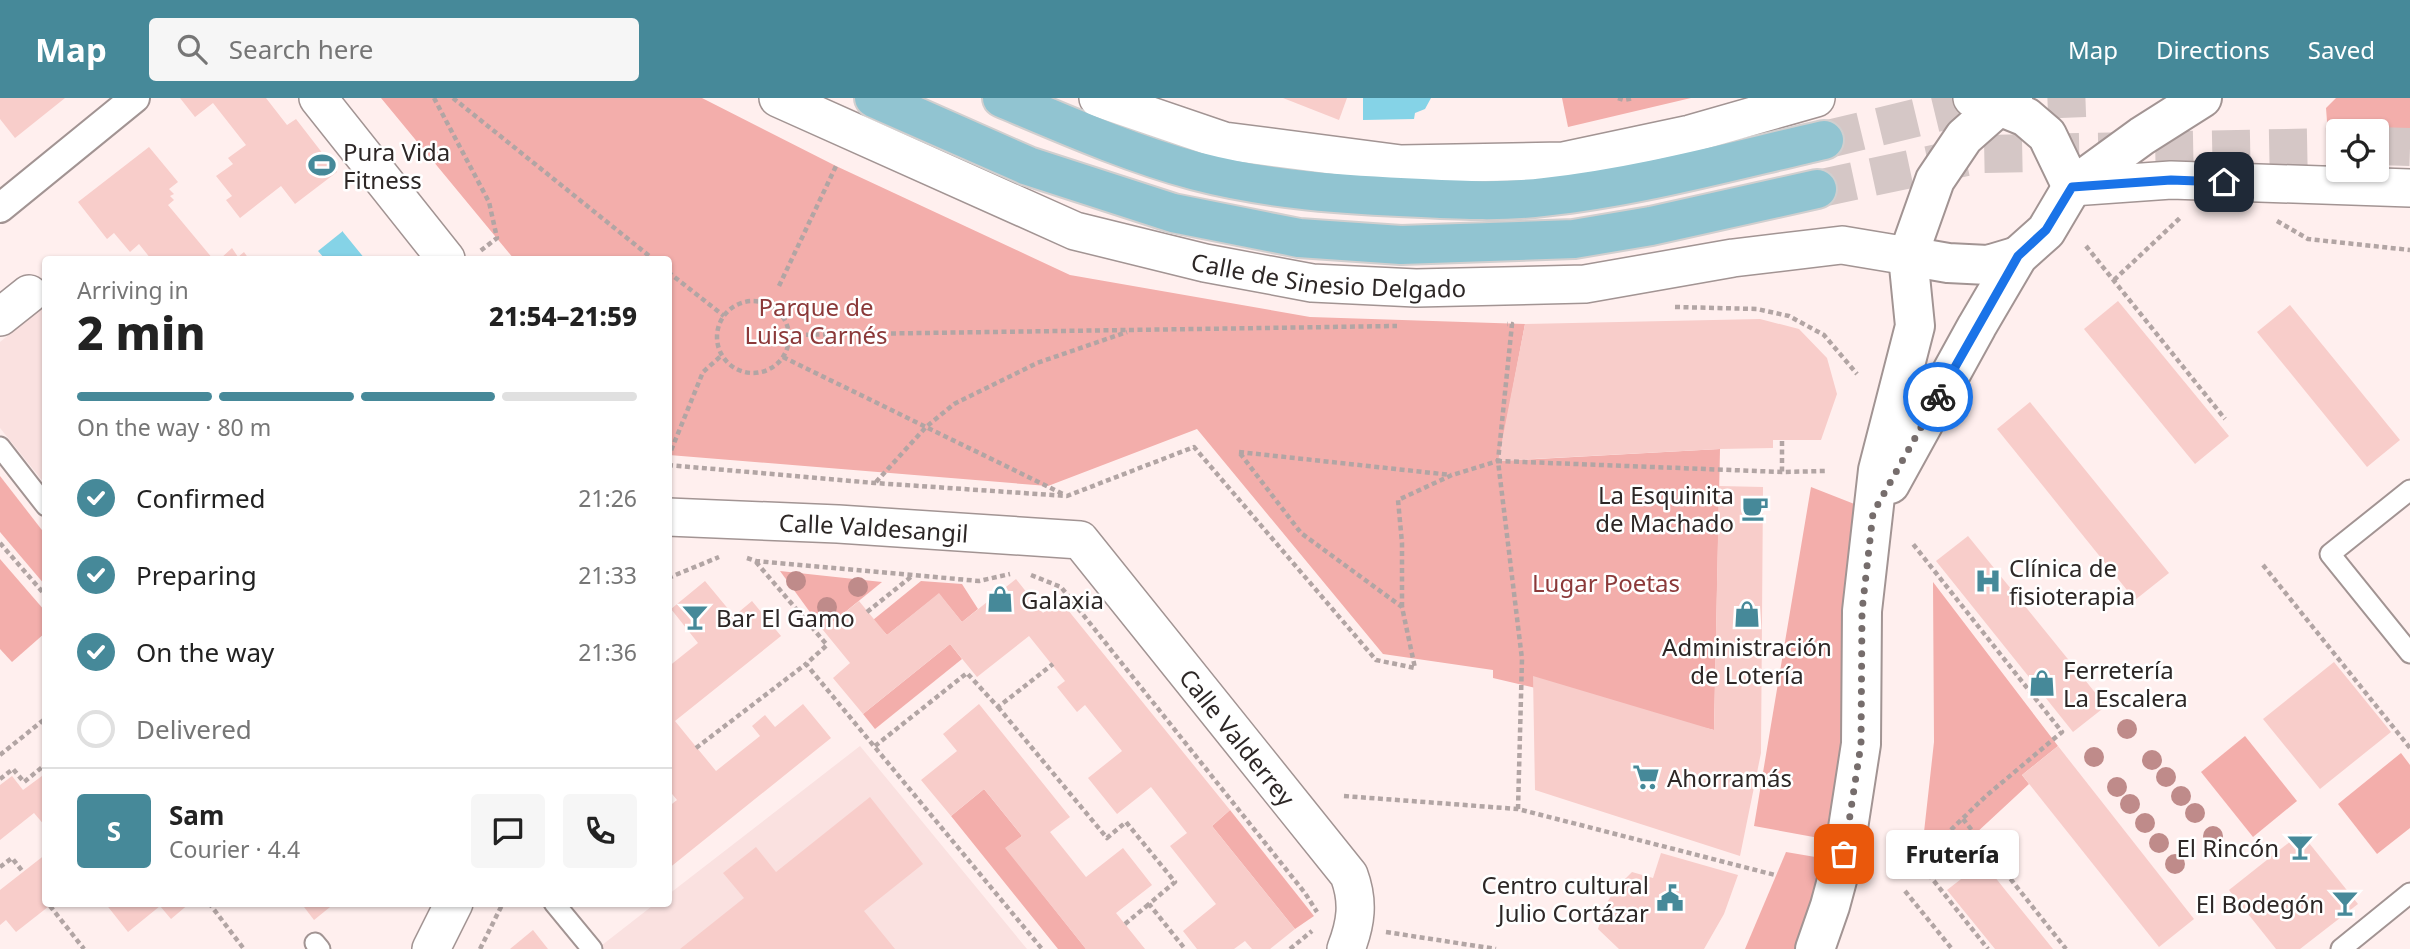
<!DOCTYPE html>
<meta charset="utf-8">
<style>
:root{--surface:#fff;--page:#f6f6f6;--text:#222;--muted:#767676;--line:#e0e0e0;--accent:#468999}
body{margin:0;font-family:"Noto Sans",sans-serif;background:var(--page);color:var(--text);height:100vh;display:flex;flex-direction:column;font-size:26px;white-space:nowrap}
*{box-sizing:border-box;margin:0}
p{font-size:23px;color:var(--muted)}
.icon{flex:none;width:38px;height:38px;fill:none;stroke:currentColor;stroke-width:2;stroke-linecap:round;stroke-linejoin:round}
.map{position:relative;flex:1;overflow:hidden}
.panel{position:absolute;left:42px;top:158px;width:630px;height:651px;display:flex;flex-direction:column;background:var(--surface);border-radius:7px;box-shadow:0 2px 5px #0004}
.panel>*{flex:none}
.fabs{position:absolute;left:2326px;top:21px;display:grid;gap:14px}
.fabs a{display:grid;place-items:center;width:63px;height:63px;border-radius:7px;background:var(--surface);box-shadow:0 2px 5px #0004;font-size:35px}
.pin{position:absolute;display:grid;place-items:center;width:60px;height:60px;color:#fff;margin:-30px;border-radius:14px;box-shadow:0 4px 10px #0006}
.courier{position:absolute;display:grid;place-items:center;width:70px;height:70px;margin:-35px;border:5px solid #1a73e8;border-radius:50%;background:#fff;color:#222;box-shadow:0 2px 9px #0007}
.bubble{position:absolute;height:49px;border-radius:7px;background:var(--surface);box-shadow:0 2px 5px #0004;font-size:23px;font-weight:800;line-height:49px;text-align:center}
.headline em{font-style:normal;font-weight:800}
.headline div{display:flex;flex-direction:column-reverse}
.headline{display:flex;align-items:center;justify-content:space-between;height:119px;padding:0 35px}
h1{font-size:46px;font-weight:800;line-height:52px}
.bar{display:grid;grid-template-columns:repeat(4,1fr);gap:10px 7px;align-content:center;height:84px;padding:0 35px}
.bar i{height:9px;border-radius:5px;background:var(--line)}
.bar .active{background:var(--accent)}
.bar p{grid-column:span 4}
.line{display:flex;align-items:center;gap:18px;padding:0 35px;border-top:2px solid var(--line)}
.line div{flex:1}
.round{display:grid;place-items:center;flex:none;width:74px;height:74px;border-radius:7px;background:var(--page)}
ol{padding:0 35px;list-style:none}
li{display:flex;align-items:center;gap:21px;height:77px}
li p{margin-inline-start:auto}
li .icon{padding:7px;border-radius:50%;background:var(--accent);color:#fff;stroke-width:4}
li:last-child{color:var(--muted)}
li i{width:38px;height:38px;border:4px solid var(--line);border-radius:50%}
header{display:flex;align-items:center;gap:42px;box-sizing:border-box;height:98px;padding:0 35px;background:var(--accent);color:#fff}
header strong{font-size:33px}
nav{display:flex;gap:38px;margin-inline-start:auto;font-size:24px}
.search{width:490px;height:63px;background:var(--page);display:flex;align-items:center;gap:18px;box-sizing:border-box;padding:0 24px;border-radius:7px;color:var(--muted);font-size:26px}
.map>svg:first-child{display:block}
.built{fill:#fae1e0}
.green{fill:#f3aeab}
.water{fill:#85d3e7}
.building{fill:#f8cdca}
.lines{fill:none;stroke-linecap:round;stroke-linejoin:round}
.primary-tunnel{stroke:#d5c7c6;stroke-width:38;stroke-dasharray:38 19;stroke-linecap:butt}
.service-casing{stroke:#a29493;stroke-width:23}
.pedestrian-casing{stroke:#a29493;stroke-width:32}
.minor-casing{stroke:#a29493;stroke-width:40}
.tertiary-casing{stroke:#a29493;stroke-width:42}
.primary-casing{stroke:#d1cfcf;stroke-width:42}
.path{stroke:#b2a5a4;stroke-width:4.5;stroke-dasharray:5 3.5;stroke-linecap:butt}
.service{stroke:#fff;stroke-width:19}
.pedestrian{stroke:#fff;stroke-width:28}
.minor{stroke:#fff;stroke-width:37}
.tertiary{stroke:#fff;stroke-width:38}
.primary{stroke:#91c4d1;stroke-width:38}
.tree{fill:#bf8b8a}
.done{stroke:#766d6c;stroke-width:7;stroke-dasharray:0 12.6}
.route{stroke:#1a73e8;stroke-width:9}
.labels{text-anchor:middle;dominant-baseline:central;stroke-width:5;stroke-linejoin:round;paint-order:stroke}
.poi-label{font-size:24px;fill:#2d2726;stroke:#fff;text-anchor:start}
.street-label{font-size:24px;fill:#2d2726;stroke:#fff}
.park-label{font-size:24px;fill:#8b3939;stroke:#fff}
</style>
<header>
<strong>Map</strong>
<div class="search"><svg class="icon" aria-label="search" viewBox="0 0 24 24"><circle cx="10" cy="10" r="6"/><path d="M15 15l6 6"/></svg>Search here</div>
<nav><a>Map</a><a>Directions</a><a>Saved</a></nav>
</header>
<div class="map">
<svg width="2410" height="851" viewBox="0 0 2410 851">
<rect width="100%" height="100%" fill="#ffefee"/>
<g class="built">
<path d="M45,207v179l-45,-56v-86z"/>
<path d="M860,648l167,203h-430l59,-46h12l1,-9z"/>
</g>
<g class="green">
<path d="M381,0h321l134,68 234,109 240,42 215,7 -26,137 221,-12 -6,281 -221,-52v-8l-110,-16 -186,-225 -149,57 -379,-31 -1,-196h-154z"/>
<path d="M1562,0h129l-123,29z"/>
<path d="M2336,0h74v51l-33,-1 -1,-17h-38v9l-10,-5 -2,-27z"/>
<path d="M0,378l45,58v51l-45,-53z"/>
<path d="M1811,389l51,20 -15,123 -9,178 -8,32 -76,-14z"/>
<path d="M0,461l45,52v22l-33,29 -12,-13z"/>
<path d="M780,473l102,11 -59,48z"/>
<path d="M921,483l41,3 16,25 -16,13 -23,-28 -52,41 -14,-15z"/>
<path d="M1933,484l125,164 -36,29 7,9 -82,76 -23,-28 10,-90z"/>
<path d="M950,546l12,15 -87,70 -12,-15z"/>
<path d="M2245,638l52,65 -44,36 -52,-65z"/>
<path d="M2401,655l9,12v63l-33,26 -39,-50z"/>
<path d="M984,691l38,47 -16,12 80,101h-28l-107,-133z"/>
<path d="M1230,712l84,106 -19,13 -83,-103z"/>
<path d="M1786,754l47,8 -29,89h-59z"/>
</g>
<g class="water">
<path d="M1363,0h68l-6,11 -10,4 -1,6 -51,1z"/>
<path d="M343,133v1l22,27h-40l-7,-8z"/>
</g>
<g class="building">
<path d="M0,0h65l-50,40 -15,-19z"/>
<path d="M180,0h86l21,27 9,-6 41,53 -42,32 -14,-18 -41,32 -14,-18 6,-4 -16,-20 17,-12 -5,-6 18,-13 -33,-42 -18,14z"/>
<path d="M1283,0h64l-8,22z"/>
<path d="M149,49l29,35 -9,7 5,5 -4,2 4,4 -6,5 45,54h-62l-12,-15 -9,8 -16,-19 -7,6 -29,-37z"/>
<path d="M232,150l6,9 6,-5 5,7h-29z"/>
<path d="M2118,203l111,135 -34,28 -111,-135z"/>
<path d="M2290,207l110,135 -33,27 -110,-135z"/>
<path d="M1760,221l39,10 28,29 10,36 -16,46h-48v8l-53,1 -222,12 27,-137z"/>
<path d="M2030,304l139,171 -34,27 -138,-171z"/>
<path d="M1719,388l44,1 -2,266 -21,103 -205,-66 -2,-114 181,54z"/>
<path d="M1968,438l138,170 -33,26 -137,-171z"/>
<path d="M1016,481l27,34 16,-14 171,211 -18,16 83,103 -25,20h-18l-7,-8 -11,8h-37l-14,-18 33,-27 -46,-58 17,-13 -36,-46 -34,27 -29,-36 34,-27 -37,-46 -8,7 -20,-25 8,-6 -36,-45 -52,41 -27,-33 -87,70 -30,-36 17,-15 -27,-33 36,-29 28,34 52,-42 23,29z"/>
<path d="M705,483l29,35 18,-15 29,35 -106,85 13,16 28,34 44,-35 -8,-10 13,-11 10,12 28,-23 28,34 -163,131v-62l9,-7 -9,-11v-122l30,-24 -27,-34z"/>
<path d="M2334,564l57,70 -71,57 -57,-70z"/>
<path d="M979,606l91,113 -20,15 36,45 37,-29 29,37 -36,28 29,36h-59l-81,-101 17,-12 -38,-47 -33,27 -30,-36 36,-29 -14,-17z"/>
<path d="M2058,648l136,173 -35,28 -137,-172z"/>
<path d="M46,675v54l-12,-14 -34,27v-55l12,-9 11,14z"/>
<path d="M870,699l53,67 -59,47 31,38h-215l64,-51 -21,-25 33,-26 20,25z"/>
<path d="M2301,735l57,71 -58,45h-24l-47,-59z"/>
<path d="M1661,755l77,22 -14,39 -20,35h-85l-21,-20 8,-25 11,-17 15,-15 21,6z"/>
<path d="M46,756v49h7l-37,29 -10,-12 -6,5v-35z"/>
<path d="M1983,764l23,29 47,58h-58l-48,-59z"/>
<path d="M105,805h85l-19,16 -11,-13 -32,26z"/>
<path d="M301,805h34l-21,17z"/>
<path d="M533,832l15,19h-38z"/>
</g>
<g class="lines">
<g class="primary-tunnel">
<path d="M1824,42l158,-38 107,-4"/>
<path d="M2376,48l34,1"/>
<path d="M1817,91l163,-35 358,-7"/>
</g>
<defs>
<g id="service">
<path d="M0,349l46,59"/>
<path d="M2410,392l-80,64 80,99"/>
<path d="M554,805l38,46"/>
<path d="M315,845l5,6"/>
<path d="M2341,851l69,-56"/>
</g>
<path id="pedestrian" d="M0,110l135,-110"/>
<g id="minor">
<path d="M318,0l128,161"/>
<path id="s1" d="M778,0l297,133 130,32 107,20 104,5 169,-4 148,-26 109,-13 66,11"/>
<path d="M1098,0l126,43 177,23 162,-3 127,-27 126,-36"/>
<path d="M1972,0l27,8"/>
<path d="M2072,89l99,-7 239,8"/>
<path d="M0,219l29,-23"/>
<path id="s2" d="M668,419l170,7 242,16 269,335c10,27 7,48 -3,74"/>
<path d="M431,851l23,-46"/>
</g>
<g id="tertiary">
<path d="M1999,8l27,11 21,18 25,52"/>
<path d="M1908,158l40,7 40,2 30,-9"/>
<path d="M1890,386l87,-158 41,-70 28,-25 26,-44 70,-51 60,-38"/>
<path d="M1815,851l15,-43 14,-52 17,-110 1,-133 16,-141 37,-144 -7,-70 27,-76 29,-43 35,-31 14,-8"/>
</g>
<g id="primary">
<path d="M874,0l154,68 145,47 126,25 102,7 173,-6 77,-13 166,-37"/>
<path d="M1002,0c64,27 127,55 194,73 73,19 151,24 226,27 40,2 81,4 122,-1 94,-10 188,-36 280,-57"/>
</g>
</defs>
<use href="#service" class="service-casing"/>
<use href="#pedestrian" class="pedestrian-casing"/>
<use href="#minor" class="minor-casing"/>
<use href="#tertiary" class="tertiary-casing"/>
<use href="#primary" class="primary-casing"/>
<g class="path">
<path d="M434,0l55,104 8,36 -18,14"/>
<path d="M453,0l200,161"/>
<path d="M1618,0l6,2 10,-2"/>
<path d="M2277,123l31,18 102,11"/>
<path d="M2086,148l139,173"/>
<path d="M668,174l56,44"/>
<path d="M2114,182l68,-64"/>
<path d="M779,188l58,-122"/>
<circle cx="753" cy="239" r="36"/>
<path d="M1675,209l82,2 32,7 35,19 33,39"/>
<path d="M789,237l608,-9"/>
<path d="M783,259l280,137"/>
<path d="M1782,343v31"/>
<path d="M1239,354l212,23"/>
<path d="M668,360l35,-86 19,-17"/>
<path d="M668,367l207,18 192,13 127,-49 182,213 39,8 -13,-61 -101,-74 -62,-81"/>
<path d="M876,384l50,-55 28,-23 83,-41 90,-31"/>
<path d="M0,445l46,53"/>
<path d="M747,460l9,3 223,20 31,-7"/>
<path d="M756,464l71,83 -21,19 236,285"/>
<path d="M2263,467l147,183"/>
<path d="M1031,477l30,12 244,306 12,19"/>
<path d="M668,480l51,-21"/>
<path d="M1402,509v-64l-4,-43 54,-25 46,-14 14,-137h-5"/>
<path d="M867,514l45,-36"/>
<path d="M998,609l109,131 19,-16 49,60 -26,22 36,45"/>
<path d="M875,648l92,-73 31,34 55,-43"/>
<path d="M696,650l110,-84"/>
<path d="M0,657l46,-37"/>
<path d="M0,681l13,-10 11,13 22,-18"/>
<path d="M1344,698l174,13 257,66"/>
<path d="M1518,711l4,-150 -24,-198 284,11 43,-1"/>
<path d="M1963,721l103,130"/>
<path d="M1918,763l70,88"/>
<path d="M0,769l12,-9 11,14"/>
<path d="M1908,773l78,-75 76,-64 -149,-188"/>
<path d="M1905,793l47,58"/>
<path d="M209,805l35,46"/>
<path d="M50,808l34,43"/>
<path d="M1125,826l24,-20"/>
<path d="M1386,834l110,17"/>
<path d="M480,851l23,-46"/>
<path d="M1290,851l22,-18"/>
</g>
<use href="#service" class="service"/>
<use href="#pedestrian" class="pedestrian"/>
<use href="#minor" class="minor"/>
<use href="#tertiary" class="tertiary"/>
<use href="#primary" class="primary"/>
</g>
<g class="tree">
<circle cx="796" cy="483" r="10"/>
<circle cx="858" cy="489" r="10"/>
<circle cx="827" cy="509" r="10"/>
<circle cx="2127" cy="631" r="10"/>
<circle cx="2094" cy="659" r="10"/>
<circle cx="2152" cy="662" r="10"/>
<circle cx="2166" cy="679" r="10"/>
<circle cx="2117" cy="689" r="10"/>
<circle cx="2181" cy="698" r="10"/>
<circle cx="2130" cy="706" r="10"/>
<circle cx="2195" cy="715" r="10"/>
<circle cx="2145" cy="725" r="10"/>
<circle cx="2213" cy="738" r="10"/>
<circle cx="2159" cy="745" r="10"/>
<circle cx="2175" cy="766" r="10"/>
</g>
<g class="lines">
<path class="done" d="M1844,756l17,-110 1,-133 11,-98 65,-116"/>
<path class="route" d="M1938,299l80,-141 28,-26 26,-43 99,-7 53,2"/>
</g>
<defs>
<symbol id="stadium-bare" viewBox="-9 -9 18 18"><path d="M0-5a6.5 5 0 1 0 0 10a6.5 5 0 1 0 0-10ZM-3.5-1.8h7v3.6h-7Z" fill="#468999" stroke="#fff" stroke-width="2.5" paint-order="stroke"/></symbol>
<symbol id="cafe-bare" viewBox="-9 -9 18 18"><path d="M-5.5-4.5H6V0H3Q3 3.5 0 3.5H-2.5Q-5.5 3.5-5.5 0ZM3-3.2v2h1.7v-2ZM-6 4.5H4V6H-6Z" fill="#468999" stroke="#fff" stroke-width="2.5" paint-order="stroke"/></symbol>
<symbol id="hospital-bare" viewBox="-9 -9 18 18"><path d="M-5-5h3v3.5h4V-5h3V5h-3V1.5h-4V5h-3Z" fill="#468999" stroke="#fff" stroke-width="2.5" paint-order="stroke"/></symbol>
<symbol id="shop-bare" viewBox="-9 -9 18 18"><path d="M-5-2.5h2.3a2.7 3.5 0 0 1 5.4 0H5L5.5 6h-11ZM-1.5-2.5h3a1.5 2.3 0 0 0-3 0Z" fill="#468999" stroke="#fff" stroke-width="2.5" paint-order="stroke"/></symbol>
<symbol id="bar-bare" viewBox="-9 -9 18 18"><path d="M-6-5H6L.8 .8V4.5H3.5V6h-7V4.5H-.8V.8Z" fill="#468999" stroke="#fff" stroke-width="2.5" paint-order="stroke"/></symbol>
<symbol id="supermarket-bare" viewBox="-9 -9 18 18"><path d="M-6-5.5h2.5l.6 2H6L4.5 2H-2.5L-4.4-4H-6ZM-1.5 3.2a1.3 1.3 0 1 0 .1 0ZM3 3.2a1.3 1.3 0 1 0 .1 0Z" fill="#468999" stroke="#fff" stroke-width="2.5" paint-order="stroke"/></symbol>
<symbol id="civic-bare" viewBox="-9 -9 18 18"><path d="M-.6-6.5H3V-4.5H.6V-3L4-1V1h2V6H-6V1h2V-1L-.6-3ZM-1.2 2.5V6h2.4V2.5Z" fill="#468999" stroke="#fff" stroke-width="2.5" paint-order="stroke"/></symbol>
</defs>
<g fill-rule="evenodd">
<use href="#stadium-bare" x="303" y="48" width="38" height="38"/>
<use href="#cafe-bare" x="1736" y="391" width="38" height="38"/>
<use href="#hospital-bare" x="1969" y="464" width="38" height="38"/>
<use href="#shop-bare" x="981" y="482" width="38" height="38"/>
<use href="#shop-bare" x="1728" y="497" width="38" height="38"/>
<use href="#bar-bare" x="676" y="500" width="38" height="38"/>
<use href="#shop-bare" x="2023" y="566" width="38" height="38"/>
<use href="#supermarket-bare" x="1627" y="660" width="38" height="38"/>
<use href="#bar-bare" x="2281" y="730" width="38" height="38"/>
<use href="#civic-bare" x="1651" y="781" width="38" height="38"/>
<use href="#bar-bare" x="2326" y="786" width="38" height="38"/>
</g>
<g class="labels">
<g class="poi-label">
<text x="343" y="53">Pura Vida<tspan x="343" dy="28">Fitness</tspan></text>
<text x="1734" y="396" text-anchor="end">La Esquinita<tspan x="1734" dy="28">de Machado</tspan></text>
<text x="2009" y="469">Clínica de<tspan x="2009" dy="28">fisioterapia</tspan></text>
<text x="1021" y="501">Galaxia</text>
<text x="716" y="519">Bar El Gamo</text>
<text x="1747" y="548" text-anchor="middle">Administración<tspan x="1747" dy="28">de Lotería</tspan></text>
<text x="2063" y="571">Ferretería<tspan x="2063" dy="28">La Escalera</tspan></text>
<text x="1667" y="679">Ahorramás</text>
<text x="2279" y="749" text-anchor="end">El Rincón</text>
<text x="1649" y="786" text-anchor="end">Centro cultural<tspan x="1649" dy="28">Julio Cortázar</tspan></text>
<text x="2324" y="805" text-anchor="end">El Bodegón</text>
</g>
<g class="street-label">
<text stroke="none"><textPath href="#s1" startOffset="584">Calle de Sinesio Delgado</textPath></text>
<text stroke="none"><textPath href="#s2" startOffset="206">Calle Valdesangil</textPath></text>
<text stroke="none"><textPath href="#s2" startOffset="665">Calle Valderrey</textPath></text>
</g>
<g class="park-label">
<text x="816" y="208">Parque de<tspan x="816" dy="28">Luisa Carnés</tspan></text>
<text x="1606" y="484">Lugar Poetas</text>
</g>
</g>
</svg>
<div class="fabs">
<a><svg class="icon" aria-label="locate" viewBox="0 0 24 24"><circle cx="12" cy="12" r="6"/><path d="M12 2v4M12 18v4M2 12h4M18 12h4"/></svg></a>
</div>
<div class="pin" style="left:1844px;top:756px;background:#ea580c"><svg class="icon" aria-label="bag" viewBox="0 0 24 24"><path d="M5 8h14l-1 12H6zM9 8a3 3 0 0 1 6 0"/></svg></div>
<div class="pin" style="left:2224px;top:84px;background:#1f2937"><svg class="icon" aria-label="home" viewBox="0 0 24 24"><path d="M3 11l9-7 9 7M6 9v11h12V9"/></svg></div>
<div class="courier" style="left:1938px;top:299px"><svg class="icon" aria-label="bike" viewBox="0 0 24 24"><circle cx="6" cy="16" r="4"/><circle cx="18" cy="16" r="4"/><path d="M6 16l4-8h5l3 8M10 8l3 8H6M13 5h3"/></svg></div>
<div class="bubble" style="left:1886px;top:732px;width:133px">Frutería</div>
<section class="panel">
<div class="headline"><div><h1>2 min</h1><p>Arriving in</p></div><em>21:54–21:59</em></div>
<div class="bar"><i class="active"></i><i class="active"></i><i class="active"></i><i></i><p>On the way · 80 m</p></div>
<ol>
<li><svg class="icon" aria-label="check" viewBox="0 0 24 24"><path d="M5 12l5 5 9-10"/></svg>Confirmed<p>21:26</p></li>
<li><svg class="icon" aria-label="check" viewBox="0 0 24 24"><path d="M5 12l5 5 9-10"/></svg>Preparing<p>21:33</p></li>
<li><svg class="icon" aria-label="check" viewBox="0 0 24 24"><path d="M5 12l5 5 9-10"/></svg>On the way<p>21:36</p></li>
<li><i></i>Delivered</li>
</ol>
<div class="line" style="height:126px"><b class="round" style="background:var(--accent);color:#fff">S</b><div><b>Sam</b><p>Courier · 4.4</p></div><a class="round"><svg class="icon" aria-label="chat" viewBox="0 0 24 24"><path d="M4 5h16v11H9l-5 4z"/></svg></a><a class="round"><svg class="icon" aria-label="phone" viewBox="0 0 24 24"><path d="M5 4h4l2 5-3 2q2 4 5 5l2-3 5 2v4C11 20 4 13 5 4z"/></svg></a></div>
</section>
</div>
